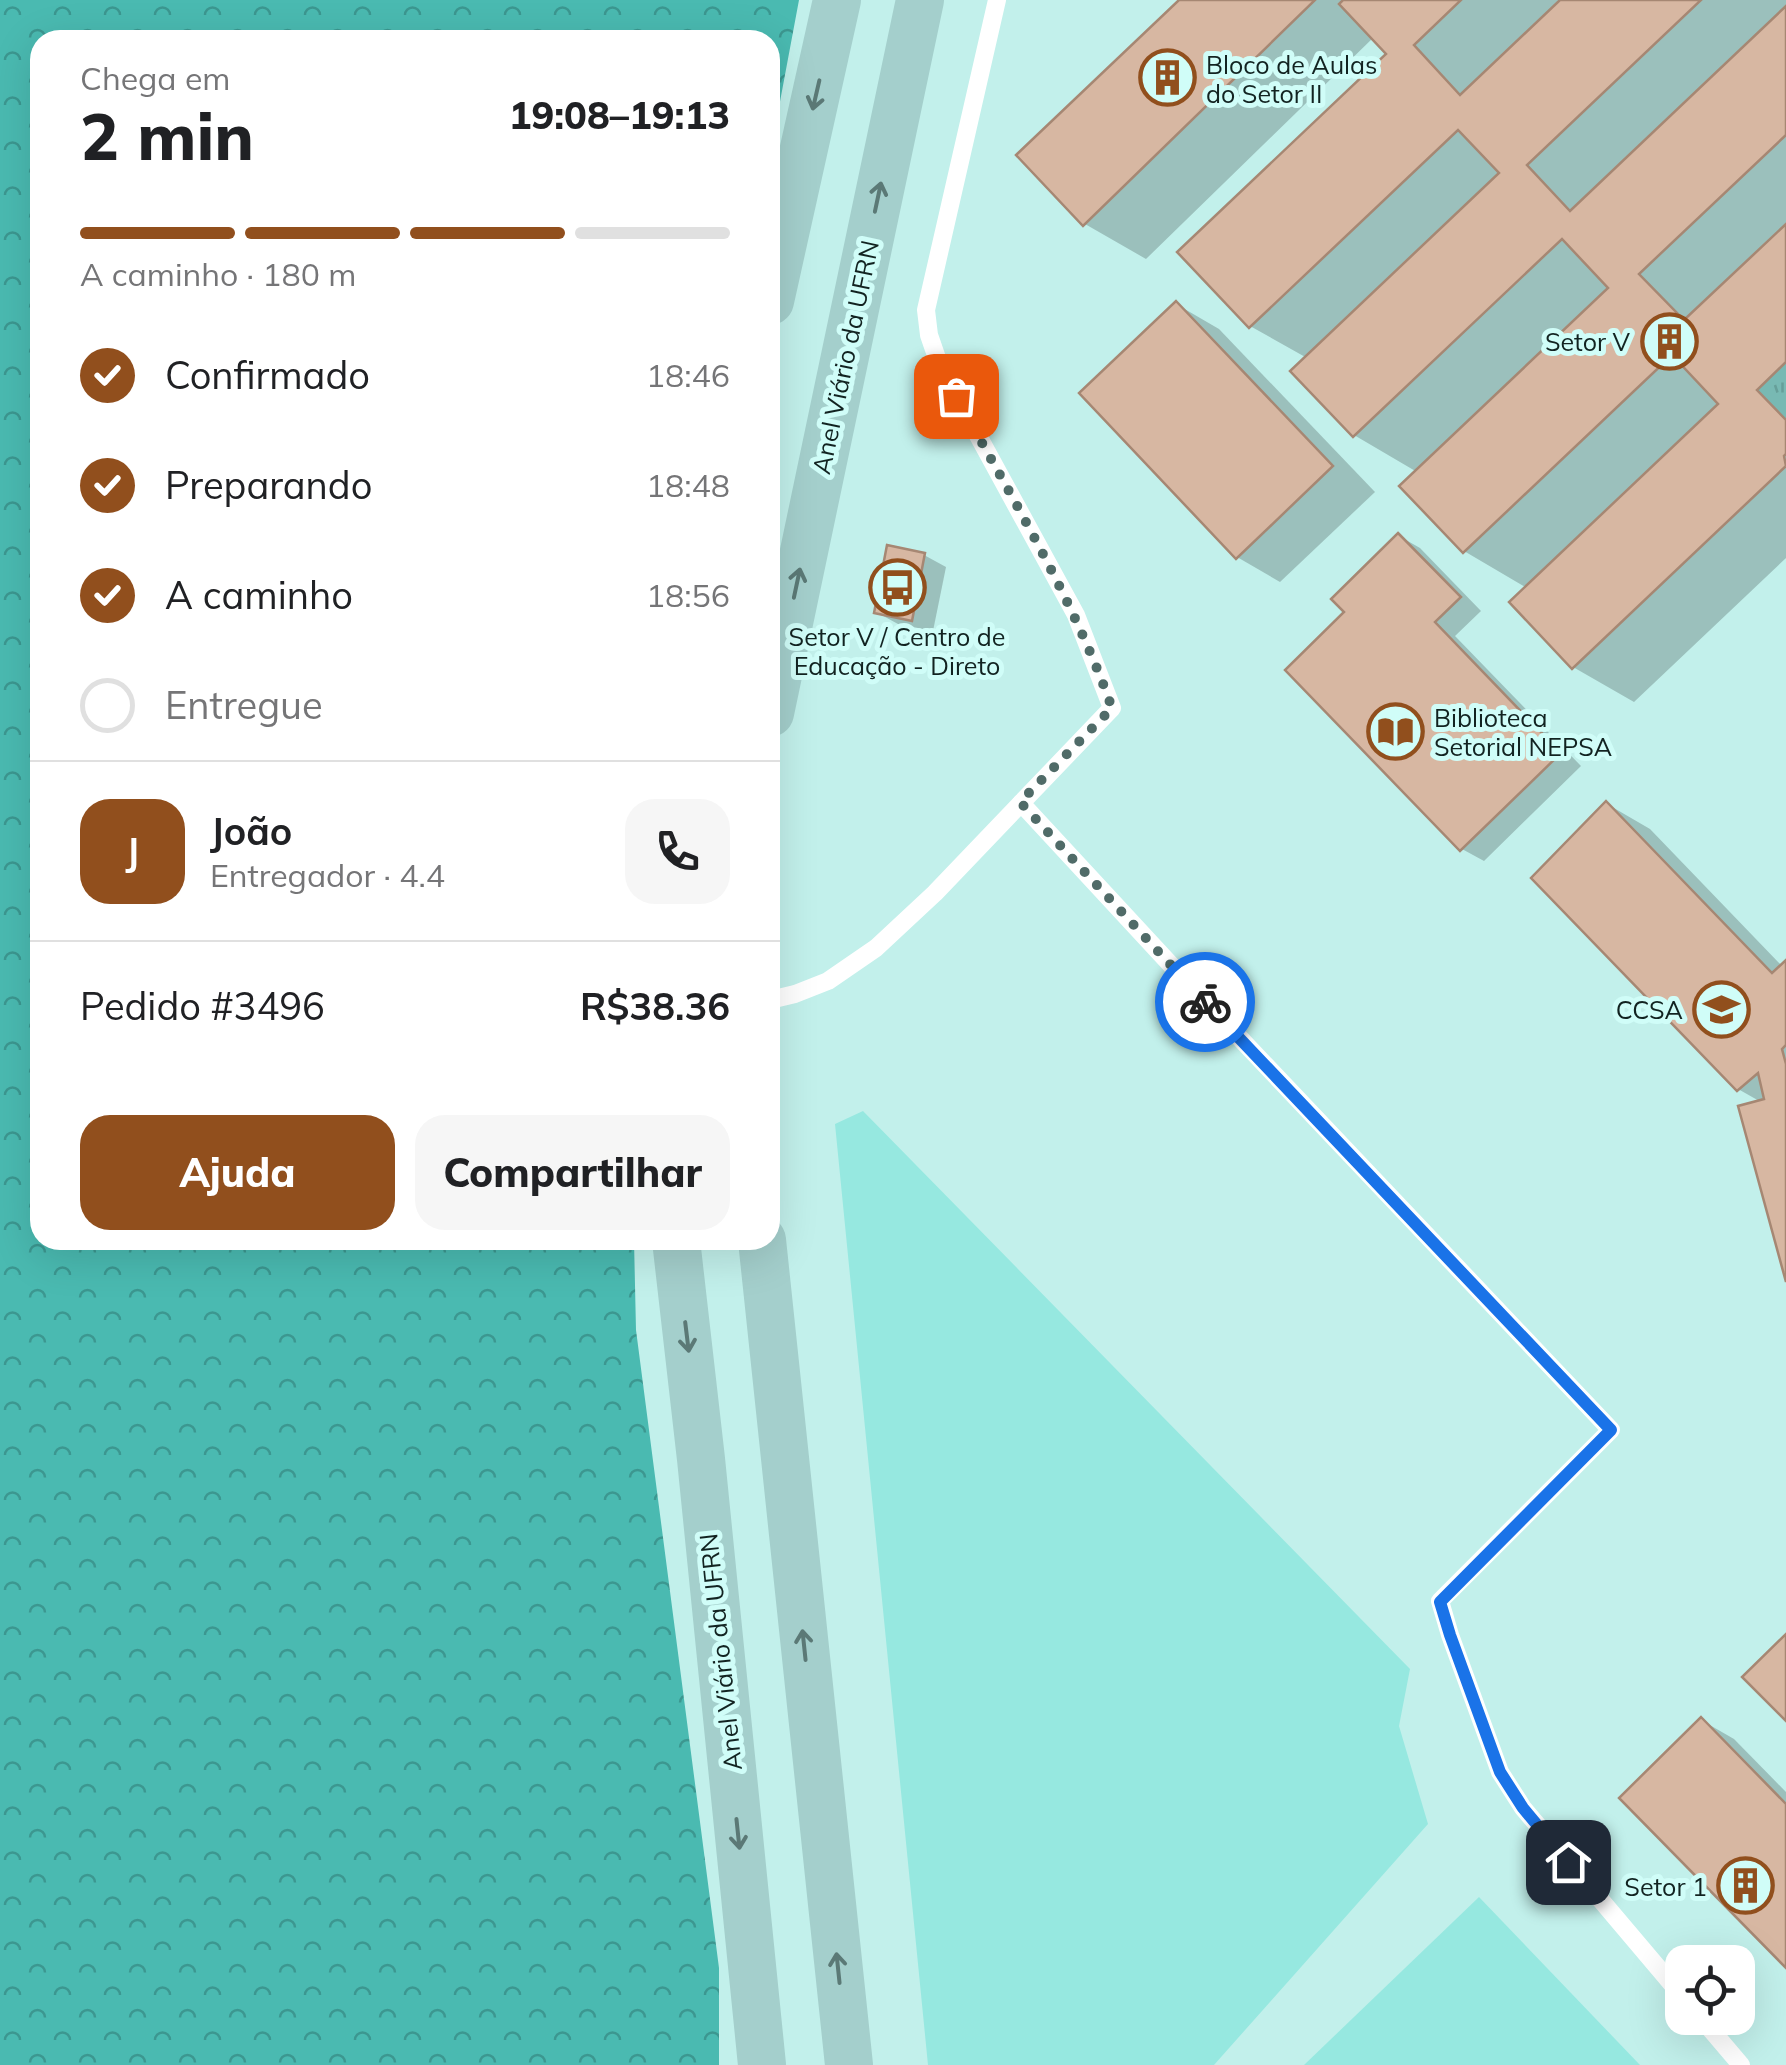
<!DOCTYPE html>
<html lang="pt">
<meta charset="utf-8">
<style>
:root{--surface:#fff;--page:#f6f6f6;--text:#202124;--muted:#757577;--line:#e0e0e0;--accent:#914f1d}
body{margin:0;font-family:Mulish,sans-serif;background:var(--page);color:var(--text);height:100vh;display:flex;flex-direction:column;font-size:38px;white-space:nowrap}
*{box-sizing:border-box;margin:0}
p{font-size:32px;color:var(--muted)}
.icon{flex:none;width:55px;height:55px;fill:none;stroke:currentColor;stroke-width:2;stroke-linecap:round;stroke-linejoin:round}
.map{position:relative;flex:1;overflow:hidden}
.side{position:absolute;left:30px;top:30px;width:750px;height:1220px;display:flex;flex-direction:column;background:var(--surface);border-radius:30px;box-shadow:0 10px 40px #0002}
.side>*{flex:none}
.controls{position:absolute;left:1665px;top:1945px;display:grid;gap:20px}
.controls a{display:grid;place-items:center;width:90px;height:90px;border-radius:20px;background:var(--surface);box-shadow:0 10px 40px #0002;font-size:50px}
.pin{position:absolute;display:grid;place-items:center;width:85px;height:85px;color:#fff;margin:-42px;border-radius:20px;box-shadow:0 5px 15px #0006}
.courier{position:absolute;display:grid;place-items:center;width:100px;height:100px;margin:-50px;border:8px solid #1a73e8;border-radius:50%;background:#fff;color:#222;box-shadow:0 2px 12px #0007}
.headline em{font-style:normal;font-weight:800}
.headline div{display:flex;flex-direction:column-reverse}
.headline{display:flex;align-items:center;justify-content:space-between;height:170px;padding:0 50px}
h1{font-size:65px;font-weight:800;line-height:75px}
.bar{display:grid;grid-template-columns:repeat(4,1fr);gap:15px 10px;align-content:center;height:120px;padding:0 50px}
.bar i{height:12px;border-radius:8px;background:var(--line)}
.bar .active{background:var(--accent)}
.bar p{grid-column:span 4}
.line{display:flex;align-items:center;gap:25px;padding:0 50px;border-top:2px solid var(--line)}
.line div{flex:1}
.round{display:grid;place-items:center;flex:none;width:105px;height:105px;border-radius:30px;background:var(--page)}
ol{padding:0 50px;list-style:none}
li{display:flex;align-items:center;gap:30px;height:110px}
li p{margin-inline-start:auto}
li .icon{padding:10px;border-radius:50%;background:var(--accent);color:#fff;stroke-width:4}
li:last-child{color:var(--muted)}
li i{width:55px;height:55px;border:5px solid var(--line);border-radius:50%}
.primary-button{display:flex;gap:20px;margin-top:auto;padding:20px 50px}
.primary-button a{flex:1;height:115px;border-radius:30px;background:var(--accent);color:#fff;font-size:40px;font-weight:800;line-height:115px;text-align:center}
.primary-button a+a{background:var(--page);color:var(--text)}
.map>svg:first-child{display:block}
.grass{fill:#96e8e0}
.forest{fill:url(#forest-crowns)}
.park{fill:url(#park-tufts)}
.shadow{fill:#0003}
.building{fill:#d7b7a2;stroke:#a68773;stroke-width:2.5}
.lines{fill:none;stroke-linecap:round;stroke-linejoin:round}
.lane{stroke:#fff;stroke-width:18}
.secondary{stroke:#a4cfcc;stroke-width:48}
.oneway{stroke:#5b7976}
.done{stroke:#506b68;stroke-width:10;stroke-dasharray:0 18}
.route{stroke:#1a73e8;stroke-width:12}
.labels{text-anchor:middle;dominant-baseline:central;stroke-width:10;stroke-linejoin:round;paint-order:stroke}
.poi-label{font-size:25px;fill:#122321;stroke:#d0fdf8;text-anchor:end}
.street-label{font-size:25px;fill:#122321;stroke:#d0fdf8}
</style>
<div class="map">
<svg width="1786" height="2065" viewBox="0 0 1786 2065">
<defs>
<pattern id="forest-crowns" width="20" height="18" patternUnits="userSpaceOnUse" patternTransform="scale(2.5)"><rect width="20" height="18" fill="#4abab1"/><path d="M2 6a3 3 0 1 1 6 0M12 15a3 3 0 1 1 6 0" fill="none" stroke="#3c9790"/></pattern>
<pattern id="park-tufts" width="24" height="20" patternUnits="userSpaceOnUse" patternTransform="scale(2.5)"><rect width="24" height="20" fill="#96e8e0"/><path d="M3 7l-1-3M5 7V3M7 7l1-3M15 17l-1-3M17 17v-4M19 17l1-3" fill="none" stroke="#80c7c0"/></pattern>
</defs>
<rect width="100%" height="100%" fill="#c2f0eb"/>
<g class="grass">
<path d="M863,1111l547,558 -11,57 29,98 -214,241h-286l-93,-941z"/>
<path d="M1479,1897l161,168h-336z"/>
</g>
<path class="forest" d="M0,0h799l-29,155v-115h-730v1200h594l2,90 83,638v97h-719z"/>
<path class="park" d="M1786,362v58l-29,-30z"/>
<g class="shadow">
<path d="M1183,0h603v558l-152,144 -61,-35 -46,-79 -63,-37 -47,-79 -63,-37 -47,-77 -57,-32 140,-272 -16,-17 -228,222 -61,-35z"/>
<path d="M1176,304l43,25 156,163 -95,90 -43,-25z"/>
<path d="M1399,536l21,12 61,63 -26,25 126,130 -97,95 -22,-12 -114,-237z"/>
<path d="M924,555l22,12 -13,64 -35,-7 -22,-12z"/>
<path d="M1607,804l43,25 133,138 3,-4v309l-25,-170 -23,-13z"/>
<path d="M1701,1720l33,19 52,53v172z"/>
</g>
<g class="building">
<path d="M1179,0h136l-232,226 -67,-71z"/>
<path d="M1343,0h118l-47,45 46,50 100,-95h141l-174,165 43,46 216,-205v129l-147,139 45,46 102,-96v138l-29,28 29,30v34l-2,2 2,10 -214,203 -63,-67 209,-198 -46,-49 -209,198 -64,-67 209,-198 -46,-49 -209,198 -63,-66 209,-198 -41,-43 -209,198 -72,-76 209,-198 -47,-50z"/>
<path d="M1176,301l157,165 -97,93 -157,-166z"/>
<path d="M1398,533l63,64 -26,25 126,131 -101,98 -175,-181 59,-58 -13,-13z"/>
<path d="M887,545l38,8 -13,68 -38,-8z"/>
<path d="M1606,801l166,172 14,-13v85l-4,4 4,15v218l-48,-176 26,-7 -6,-26 -21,18 -206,-213z"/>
<path d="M1786,1634v87l-44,-44z"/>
<path d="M1701,1717l85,87v164l-167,-170z"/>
</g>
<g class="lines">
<g class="lane">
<path d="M1021,803l162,175 428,452 -171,171 10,34 50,137 23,36 159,188"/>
<path d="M770,1000l25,-6 33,-13 48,-33 59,-55 177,-185 -36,-93 -137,-251 -10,-29 -3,-25 71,-310"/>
<path d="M1701,2018l40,47"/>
</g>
<g class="secondary">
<path d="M770,301l67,-301"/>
<path d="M770,713l150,-713"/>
<path d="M676,1240l25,219 61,606"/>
<path d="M762,1240l87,825"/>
</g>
</g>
<defs><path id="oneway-shaft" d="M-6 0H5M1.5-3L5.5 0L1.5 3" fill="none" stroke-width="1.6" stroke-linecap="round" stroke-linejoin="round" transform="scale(2.5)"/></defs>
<g class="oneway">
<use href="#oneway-shaft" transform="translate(816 95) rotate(103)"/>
<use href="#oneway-shaft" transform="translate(878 197) rotate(-78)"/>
<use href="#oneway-shaft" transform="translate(797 583) rotate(-78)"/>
<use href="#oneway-shaft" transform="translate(687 1337) rotate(83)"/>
<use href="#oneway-shaft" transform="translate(804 1645) rotate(-96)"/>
<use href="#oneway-shaft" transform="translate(738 1834) rotate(84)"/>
<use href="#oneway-shaft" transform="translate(838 1968) rotate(-96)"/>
</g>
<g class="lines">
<path class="done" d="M956,396c56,102 117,202 156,312l-92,94 185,200"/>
<path class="route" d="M1205,1002l406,428 -171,172 10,33 50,137 23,36 45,54"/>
</g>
<defs>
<symbol id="building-ring" viewBox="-11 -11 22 22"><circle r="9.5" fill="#d0fdf8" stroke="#914f1d" stroke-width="1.5"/><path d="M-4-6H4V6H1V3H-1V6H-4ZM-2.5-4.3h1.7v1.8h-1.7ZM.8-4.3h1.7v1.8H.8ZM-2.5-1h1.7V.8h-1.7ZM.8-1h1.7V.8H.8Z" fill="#914f1d"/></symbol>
<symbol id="bus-ring" viewBox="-11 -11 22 22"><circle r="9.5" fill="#d0fdf8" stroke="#914f1d" stroke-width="1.5"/><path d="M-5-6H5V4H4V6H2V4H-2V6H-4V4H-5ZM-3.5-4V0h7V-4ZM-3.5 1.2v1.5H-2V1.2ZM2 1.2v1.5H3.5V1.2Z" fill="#914f1d"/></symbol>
<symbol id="library-ring" viewBox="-11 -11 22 22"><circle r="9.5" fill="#d0fdf8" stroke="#914f1d" stroke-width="1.5"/><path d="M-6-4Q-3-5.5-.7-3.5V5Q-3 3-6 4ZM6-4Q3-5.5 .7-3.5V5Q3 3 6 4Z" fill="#914f1d"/></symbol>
<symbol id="university-ring" viewBox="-11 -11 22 22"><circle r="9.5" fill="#d0fdf8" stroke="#914f1d" stroke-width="1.5"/><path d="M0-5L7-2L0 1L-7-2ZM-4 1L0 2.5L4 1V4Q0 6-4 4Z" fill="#914f1d"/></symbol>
</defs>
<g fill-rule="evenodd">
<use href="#building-ring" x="1136" y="46" width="63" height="63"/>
<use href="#building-ring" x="1638" y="310" width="63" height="63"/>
<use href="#bus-ring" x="866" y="556" width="63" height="63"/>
<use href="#library-ring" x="1364" y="700" width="63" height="63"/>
<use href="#university-ring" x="1690" y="978" width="63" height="63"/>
<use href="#building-ring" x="1714" y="1854" width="63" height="63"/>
</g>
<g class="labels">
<g class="poi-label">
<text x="1206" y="64" text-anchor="start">Bloco de Aulas<tspan x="1206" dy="29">do Setor II</tspan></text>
<text x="1630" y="341">Setor V</text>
<text x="897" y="636" text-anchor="middle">Setor V / Centro de<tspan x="897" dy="29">Educação - Direto</tspan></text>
<text x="1434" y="717" text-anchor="start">Biblioteca<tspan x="1434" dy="29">Setorial NEPSA</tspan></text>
<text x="1683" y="1009">CCSA</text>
<text x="1707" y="1886">Setor 1</text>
</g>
<g class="street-label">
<text transform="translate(845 357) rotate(-78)">Anel Viário da UFRN</text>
<text transform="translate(720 1652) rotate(-96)">Anel Viário da UFRN</text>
</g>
</g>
</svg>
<div class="controls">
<a><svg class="icon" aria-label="locate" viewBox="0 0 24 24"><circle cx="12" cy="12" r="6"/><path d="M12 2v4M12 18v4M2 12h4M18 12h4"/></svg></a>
</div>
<div class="pin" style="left:956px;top:396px;background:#ea580c"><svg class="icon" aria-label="bag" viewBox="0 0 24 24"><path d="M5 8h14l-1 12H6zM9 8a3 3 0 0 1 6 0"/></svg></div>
<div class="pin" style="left:1568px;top:1862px;background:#1f2937"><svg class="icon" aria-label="home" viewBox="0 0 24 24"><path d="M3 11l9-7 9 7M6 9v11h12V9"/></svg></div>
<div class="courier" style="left:1205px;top:1002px"><svg class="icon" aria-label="bike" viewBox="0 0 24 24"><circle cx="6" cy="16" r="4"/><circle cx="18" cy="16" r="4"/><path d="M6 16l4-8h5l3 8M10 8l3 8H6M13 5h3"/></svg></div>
<section class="side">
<div class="headline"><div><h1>2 min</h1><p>Chega em</p></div><em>19:08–19:13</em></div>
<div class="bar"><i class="active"></i><i class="active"></i><i class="active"></i><i></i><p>A caminho · 180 m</p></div>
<ol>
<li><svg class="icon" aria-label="check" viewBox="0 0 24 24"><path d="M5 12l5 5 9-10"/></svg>Confirmado<p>18:46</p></li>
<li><svg class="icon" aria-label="check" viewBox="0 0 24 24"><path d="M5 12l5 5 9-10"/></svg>Preparando<p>18:48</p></li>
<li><svg class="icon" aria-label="check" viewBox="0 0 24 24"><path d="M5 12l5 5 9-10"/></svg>A caminho<p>18:56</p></li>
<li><i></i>Entregue</li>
</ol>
<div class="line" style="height:180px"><b class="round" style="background:var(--accent);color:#fff">J</b><div><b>João</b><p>Entregador · 4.4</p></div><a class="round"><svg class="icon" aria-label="phone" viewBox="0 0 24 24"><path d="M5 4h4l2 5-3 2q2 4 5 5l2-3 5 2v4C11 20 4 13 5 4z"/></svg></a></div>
<div class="line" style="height:130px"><div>Pedido #3496</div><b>R$38.36</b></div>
<div class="primary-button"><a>Ajuda</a><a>Compartilhar</a></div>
</section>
</div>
